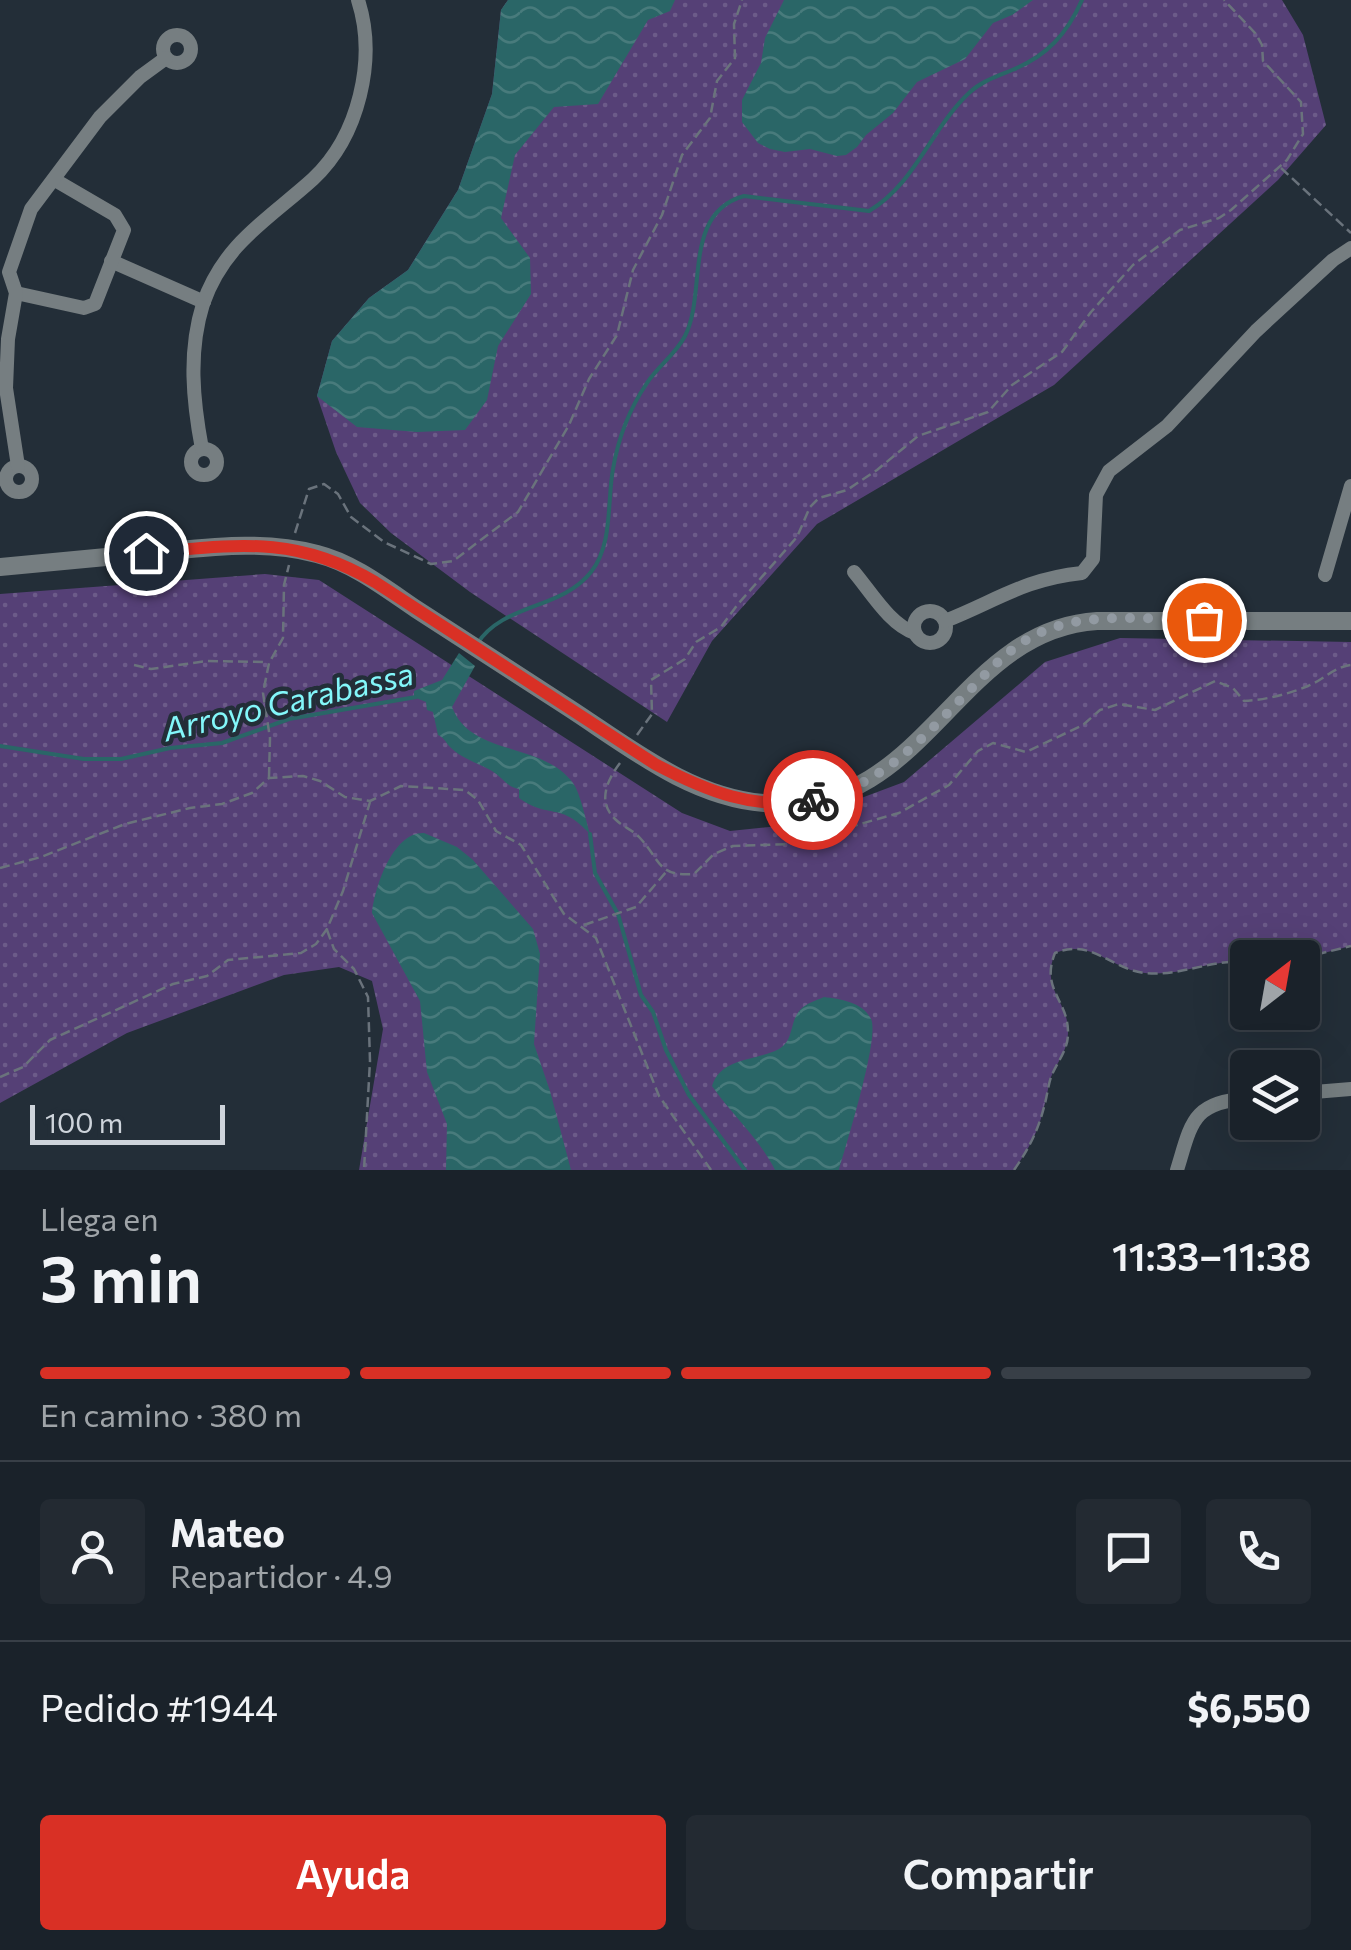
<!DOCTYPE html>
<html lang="es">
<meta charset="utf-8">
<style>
:root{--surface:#1a222a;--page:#232a32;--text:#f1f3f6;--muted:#9fa4a8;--line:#383f47;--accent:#d93025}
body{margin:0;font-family:Commissioner,sans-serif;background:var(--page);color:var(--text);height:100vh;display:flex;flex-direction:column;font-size:38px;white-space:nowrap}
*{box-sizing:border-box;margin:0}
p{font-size:32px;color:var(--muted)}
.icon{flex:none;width:55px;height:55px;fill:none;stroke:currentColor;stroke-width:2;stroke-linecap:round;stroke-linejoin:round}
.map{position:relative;height:1170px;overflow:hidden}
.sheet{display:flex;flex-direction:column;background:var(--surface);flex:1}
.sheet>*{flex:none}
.needle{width:65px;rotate:31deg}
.buttons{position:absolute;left:1230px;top:940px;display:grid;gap:20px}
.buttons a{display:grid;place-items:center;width:90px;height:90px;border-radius:10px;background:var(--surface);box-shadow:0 10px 40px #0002,0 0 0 2px var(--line);font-size:50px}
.scale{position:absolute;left:30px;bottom:25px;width:195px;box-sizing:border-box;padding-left:10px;border:5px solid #ced4db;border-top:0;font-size:28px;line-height:35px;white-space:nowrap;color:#ced4db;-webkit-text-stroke:8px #232e38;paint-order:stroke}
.pin{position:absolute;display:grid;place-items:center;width:85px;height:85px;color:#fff;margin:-42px;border:5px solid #fff;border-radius:50%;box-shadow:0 2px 10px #0007}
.courier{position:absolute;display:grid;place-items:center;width:100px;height:100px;margin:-50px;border:8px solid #d93025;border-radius:50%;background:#fff;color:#222;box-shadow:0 2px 12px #0007}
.summary em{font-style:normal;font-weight:600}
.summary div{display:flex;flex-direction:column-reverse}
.summary{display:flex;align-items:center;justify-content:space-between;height:170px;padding:0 40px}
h1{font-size:65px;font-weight:600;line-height:75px}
.bar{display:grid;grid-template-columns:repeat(4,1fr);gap:15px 10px;align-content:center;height:120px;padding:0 40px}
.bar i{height:12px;border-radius:8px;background:var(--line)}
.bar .current{background:var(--accent)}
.bar p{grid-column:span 4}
.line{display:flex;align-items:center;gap:25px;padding:0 40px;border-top:2px solid var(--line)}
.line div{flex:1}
.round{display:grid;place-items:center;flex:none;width:105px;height:105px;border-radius:10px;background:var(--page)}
.primary-button{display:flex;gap:20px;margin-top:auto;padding:20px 40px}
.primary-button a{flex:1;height:115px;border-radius:10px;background:var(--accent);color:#fff;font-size:40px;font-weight:600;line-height:115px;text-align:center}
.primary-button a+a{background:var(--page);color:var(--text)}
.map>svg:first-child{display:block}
.grass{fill:url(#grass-dots)}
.water{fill:url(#water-waves)}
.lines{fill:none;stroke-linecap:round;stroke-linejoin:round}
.stream{stroke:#2a6667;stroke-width:4}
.path{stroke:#6a737c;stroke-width:2.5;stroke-dasharray:10 5;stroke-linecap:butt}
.minor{stroke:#767e81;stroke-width:14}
.tertiary{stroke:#767e81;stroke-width:18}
.done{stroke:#929aa2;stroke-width:10;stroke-dasharray:0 18}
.route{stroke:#d93025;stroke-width:12}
.labels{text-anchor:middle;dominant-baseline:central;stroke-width:9;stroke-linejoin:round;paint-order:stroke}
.water-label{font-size:32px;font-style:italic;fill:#83f7fa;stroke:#232e38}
</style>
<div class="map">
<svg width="1351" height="1170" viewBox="0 0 1351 1170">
<defs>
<pattern id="grass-dots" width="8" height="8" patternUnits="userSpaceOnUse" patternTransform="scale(2.5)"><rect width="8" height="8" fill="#554076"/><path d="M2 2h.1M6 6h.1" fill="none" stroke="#6c5b89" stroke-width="1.8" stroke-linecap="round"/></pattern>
<pattern id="water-waves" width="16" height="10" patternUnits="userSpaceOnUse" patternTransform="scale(2.5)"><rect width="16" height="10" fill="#2a6667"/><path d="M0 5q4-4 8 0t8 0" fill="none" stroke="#487b7c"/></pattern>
</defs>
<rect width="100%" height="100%" fill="#232e38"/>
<g class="grass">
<path d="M508,0h774l21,35 23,90 -48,55 -224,205 -237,139 -105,117 -45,81 -197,-130 -79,-59 -31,-30 -24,-51 -19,-56 15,-55 37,-43 39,-28 50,-80 34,-96 9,-84z"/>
<path d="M265,574l54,6 363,233 48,18 59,-6 115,-43 141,-120 75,-24 231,4v304l-39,10 -64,2 -1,4c-33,-4 -67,15 -102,11 -35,-4 -53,-35 -90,-20 -15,37 14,47 13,80 0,17 -11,29 -17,44 -3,9 -4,20 -7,30 -5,24 -16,43 -30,63h-655l24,-141 -11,-48 -33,-14 -55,8 -157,58 -127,70v-509z"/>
</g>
<g class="water">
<path d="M508,0h167l-5,11 -22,9 -50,84 -44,3 -39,48 -14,63 29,40 1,36 -33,52 -11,54 -22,30 -48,2 -60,-5 -40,-31 15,-55 37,-43 39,-28 50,-80 34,-96 9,-84z"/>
<path d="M784,0h249l-21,15 -19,8 -28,36 -48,23 -24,31 -27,22 -9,12 -11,8 -9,1 -27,-7 -25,3 -15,-3 -12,-6 -16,-21v-22l19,-37 4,-25z"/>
<path d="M459,653l16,13 -23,41c19,50 90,34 121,76 7,9 13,38 17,51 -30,-33 -40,-14 -71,-36v-9c-12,-2 -17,-12 -27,-18 -12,-7 -32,-13 -43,-25 -3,-4 -6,-9 -11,-11l-5,-23 -6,-2 -1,-8 -12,-5v-6l28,-11z"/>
<path d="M424,833l33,14 16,13 60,69 7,25 -6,90 16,47 21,79h-125l1,-46 -20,-52 -7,-71 -48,-88c3,-27 21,-81 52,-80z"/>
<path d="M824,997c16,2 39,5 47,22 9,18 -25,126 -32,151h-64c-16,-32 -43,-55 -63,-84 9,-29 44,-25 67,-37 16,-9 10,-30 23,-41 6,-5 15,-8 22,-11z"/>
</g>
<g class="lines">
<g class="stream">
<path d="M477,644c26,-41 84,-34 114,-72 22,-27 16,-71 22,-103 5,-30 17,-61 34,-86 11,-17 28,-28 38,-47 22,-42 -3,-123 59,-140l125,15c47,-28 62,-83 101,-119 12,-11 28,-16 42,-22 35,-14 55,-36 70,-70"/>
<path d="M0,746l84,13h37l49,-11 52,-5 67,-24 127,-22"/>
<path d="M590,834l5,39 23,41 23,81 12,17 13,38 23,45 56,75"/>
</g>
<g class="path">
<path d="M1281,168l70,65"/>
<path d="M295,533l14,-44 15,-5 14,10 13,23 33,25 47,22 22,-3 65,-49 51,-87 20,-46 28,-44 16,-65 29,-55 20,-60 28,-37 7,-37 18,-23 -1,-34 8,-24"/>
<path d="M134,665l17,4 56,-8 60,1"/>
<path d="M637,735l15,-21 -1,-34 34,-21 11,-17 25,-15 17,-23 59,-67 13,-30 9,-9 28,-8 30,-20 41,-34 70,-24 24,-27 50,-33 29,-40 42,-47 47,-35 39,-12 12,-8 56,-50 16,-26 -2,-32 -38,-41 -1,-16 -6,-11 -32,-34"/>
<path d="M620,763c-13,17 -23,39 -5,56 8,8 18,11 25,19 21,23 18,39 54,36l20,-20 19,-8 57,-2 109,-31 50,-28 29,-34 15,-8 33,9 57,-27 17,-15 19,-6 36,6 60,-29 18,7 11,13c21,-1 45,-7 64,-15 15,-6 26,-19 43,-21"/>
<path d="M269,777l1,-39 -7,-45 6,-30 14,-25 1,-53 5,-20"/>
<path d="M0,868l41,-11 84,-33 65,-16 32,-4 30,-11 17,-15 34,-2 17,5 25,16 25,4 31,-15 64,4 13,10 18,31 25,14 43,69 32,24 63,158 52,74"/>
<path d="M584,925l52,-18 30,-35"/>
<path d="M327,930l7,19 20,20 14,28 2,64 -6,109"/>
<path d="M1302,958l49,-12"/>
<path d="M0,1077l23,-10 27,-27 123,-56 34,-8 21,-16 73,-7 15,-9 11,-15 16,-38 27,-89"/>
<path d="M1014,1170c14,-20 24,-39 30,-63 3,-10 4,-21 7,-30 6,-15 17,-27 17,-43 1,-34 -28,-44 -13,-81 37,-15 55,16 90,20 35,4 69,-15 103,-11"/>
</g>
<g class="minor">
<circle cx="177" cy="49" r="14"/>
<path d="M111,261l93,41"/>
<path d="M16,293l68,15 11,-4 29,-74 -9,-15 -60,-35"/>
<circle cx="204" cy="462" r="13"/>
<path d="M202,449c-9,-48 -14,-97 1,-145 21,-61 66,-85 110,-125 46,-43 64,-120 45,-179"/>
<circle cx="19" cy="479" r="13"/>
<path d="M18,466l-12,-78 2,-49 8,-46 -7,-21 22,-63 69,-92 40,-40 26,-19"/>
<path d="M854,572c17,20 36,53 61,61"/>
<path d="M1325,575l26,-89"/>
<circle cx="930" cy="627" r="16"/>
<path d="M945,621c51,-20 79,-42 137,-48l11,-14 3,-64 13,-24 58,-45 89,-95 77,-71 18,-12"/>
<path d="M1302,1093l49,-4"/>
<path d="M1177,1170c15,-49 15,-67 71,-72"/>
</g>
<path class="tertiary" d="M0,567c53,-5 106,-10 159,-15 53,-5 105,-12 158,2 36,9 68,34 99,55 51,33 102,66 153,99 60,39 121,89 195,95 162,15 190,-173 333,-182h254"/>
</g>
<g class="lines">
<path class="done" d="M813,800c72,-13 116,-70 165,-118 20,-21 39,-40 66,-51 48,-20 110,-11 160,-11"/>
<path class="route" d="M146,553c89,-8 148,-19 229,29l280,182c51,27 100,47 158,36"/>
</g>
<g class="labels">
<g class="water-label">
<text transform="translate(288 700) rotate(-13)">Arroyo Carabassa</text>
</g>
</g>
</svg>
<div class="buttons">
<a><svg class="needle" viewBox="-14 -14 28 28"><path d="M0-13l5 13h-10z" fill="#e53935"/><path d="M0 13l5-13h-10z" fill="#9fa4a8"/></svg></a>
<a><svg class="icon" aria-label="layers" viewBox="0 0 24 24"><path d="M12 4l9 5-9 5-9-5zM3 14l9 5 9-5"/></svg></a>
</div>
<div class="scale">100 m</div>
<div class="pin" style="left:1204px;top:620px;background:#ea580c"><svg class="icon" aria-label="bag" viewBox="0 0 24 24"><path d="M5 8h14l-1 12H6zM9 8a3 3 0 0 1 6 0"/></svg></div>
<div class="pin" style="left:146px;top:553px;background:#1f2937"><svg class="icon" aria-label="home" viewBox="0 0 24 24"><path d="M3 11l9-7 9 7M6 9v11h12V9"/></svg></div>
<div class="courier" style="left:813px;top:800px"><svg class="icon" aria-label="bike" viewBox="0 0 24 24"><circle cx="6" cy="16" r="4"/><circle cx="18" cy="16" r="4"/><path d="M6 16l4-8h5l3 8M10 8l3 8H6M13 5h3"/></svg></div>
</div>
<section class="sheet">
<div class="summary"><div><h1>3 min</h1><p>Llega en</p></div><em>11:33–11:38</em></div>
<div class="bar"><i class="current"></i><i class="current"></i><i class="current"></i><i></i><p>En camino · 380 m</p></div>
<div class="line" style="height:180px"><a class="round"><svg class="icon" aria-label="person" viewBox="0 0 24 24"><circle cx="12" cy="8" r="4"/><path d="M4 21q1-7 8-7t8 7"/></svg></a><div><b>Mateo</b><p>Repartidor · 4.9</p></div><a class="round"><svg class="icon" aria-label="chat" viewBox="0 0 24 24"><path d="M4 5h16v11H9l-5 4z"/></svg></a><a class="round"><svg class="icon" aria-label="phone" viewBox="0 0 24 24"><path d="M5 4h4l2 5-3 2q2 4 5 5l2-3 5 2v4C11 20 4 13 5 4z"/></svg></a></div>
<div class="line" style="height:130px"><div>Pedido #1944</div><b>$6,550</b></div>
<div class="primary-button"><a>Ayuda</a><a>Compartir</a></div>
</section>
